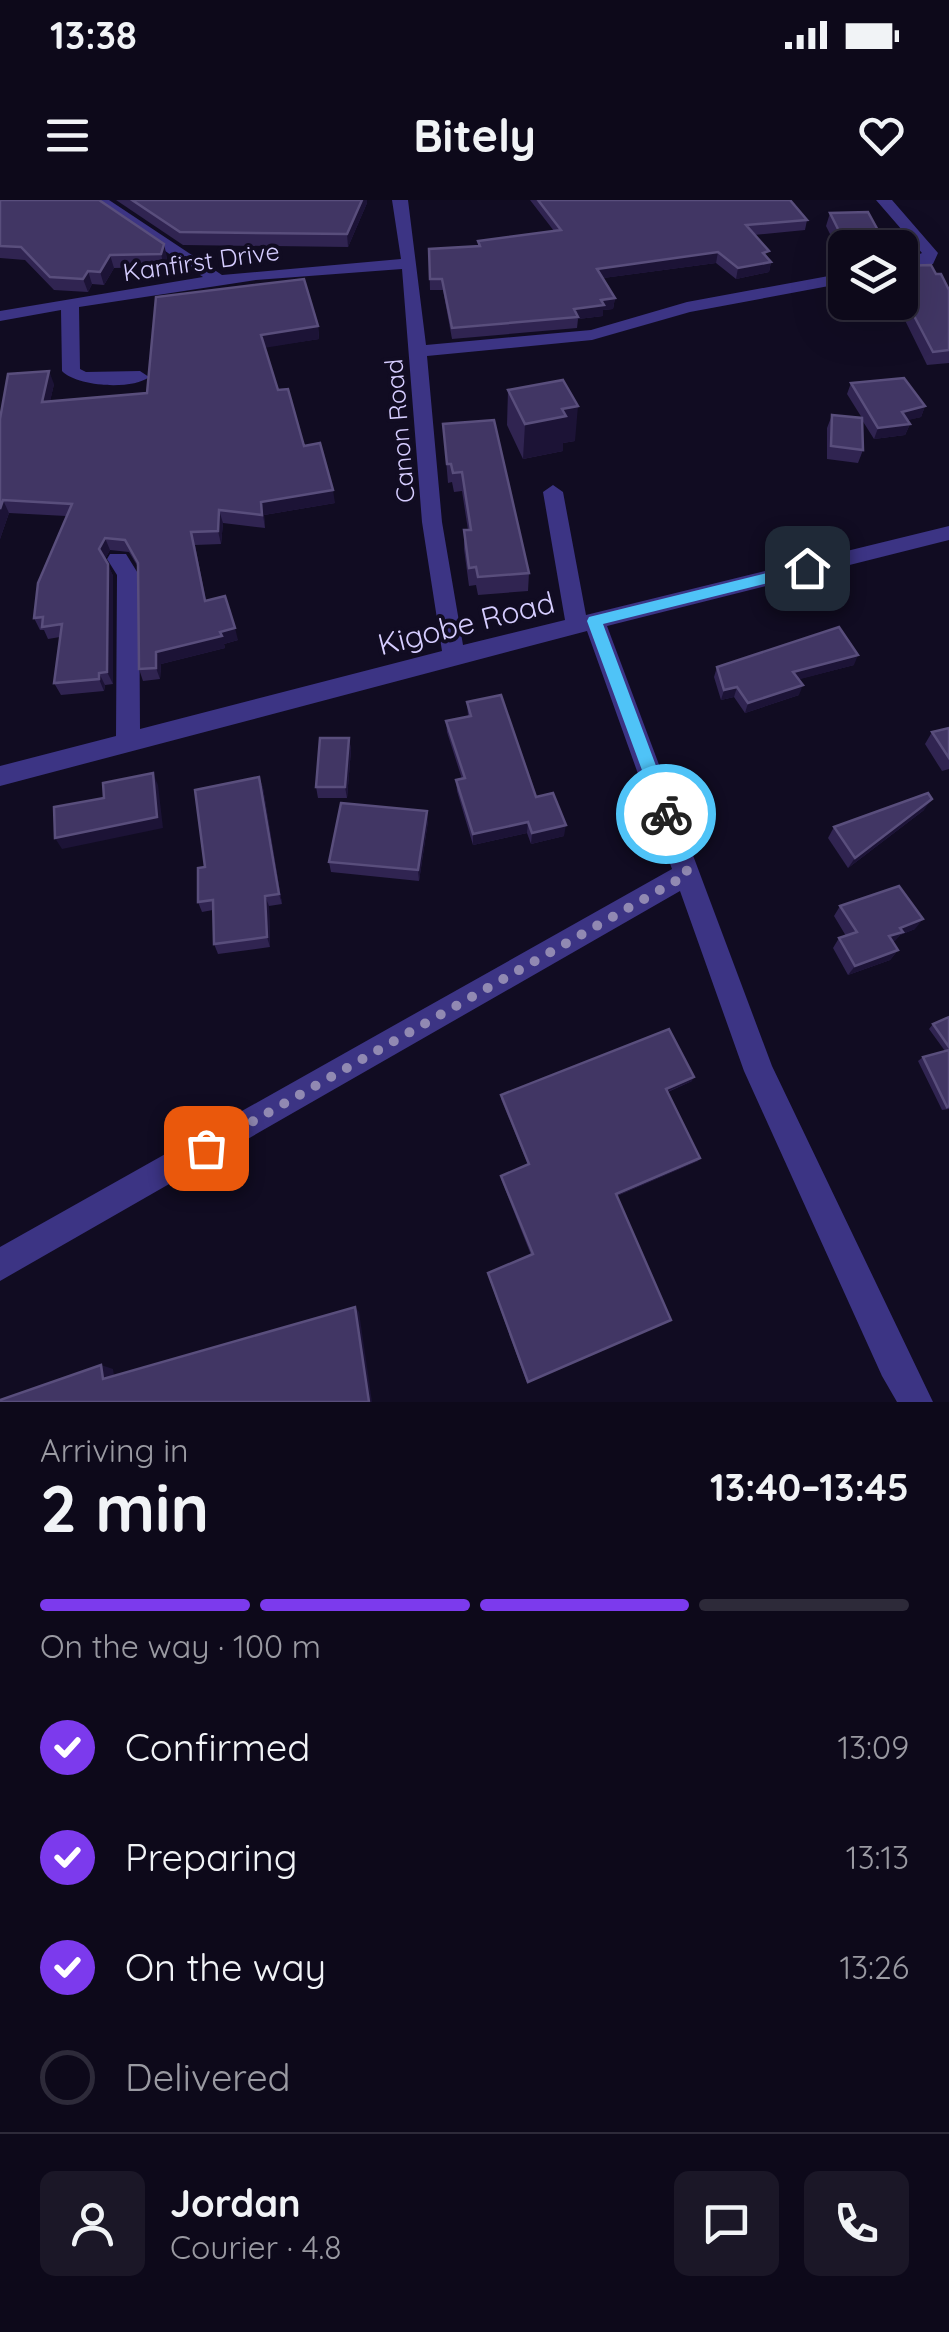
<!DOCTYPE html>
<meta charset="utf-8">
<style>
:root{--surface:#0d091a;--page:#1b1727;--text:#f1f3f6;--muted:#9a9aa2;--line:#2d2a39;--accent:#7c3aed}
body{margin:0;font-family:Quicksand,sans-serif;background:var(--page);color:var(--text);height:100vh;display:flex;flex-direction:column;font-size:38px;white-space:nowrap}
*{box-sizing:border-box;margin:0}
p{font-size:32px;color:var(--muted)}
.icon{flex:none;width:55px;height:55px;fill:none;stroke:currentColor;stroke-width:2;stroke-linecap:round;stroke-linejoin:round}
.map{position:relative;height:1202px;overflow:hidden}
.details{display:flex;flex-direction:column;background:var(--surface);flex:1}
.details>*{flex:none}
.controls{position:absolute;left:828px;top:30px;display:grid;gap:20px}
.controls a{display:grid;place-items:center;width:90px;height:90px;border-radius:15px;background:var(--surface);box-shadow:0 10px 40px #0002,0 0 0 2px var(--line);font-size:50px}
.pin{position:absolute;display:grid;place-items:center;width:85px;height:85px;color:#fff;margin:-42px;border-radius:20px;box-shadow:0 5px 15px #0006}
.courier{position:absolute;display:grid;place-items:center;width:100px;height:100px;margin:-50px;border:8px solid #4fc3f7;border-radius:50%;background:#fff;color:#222;box-shadow:0 2px 12px #0007}
.summary em{font-style:normal;font-weight:700}
.summary div{display:flex;flex-direction:column-reverse}
.summary{display:flex;align-items:center;justify-content:space-between;height:170px;padding:0 40px}
h1{font-size:65px;font-weight:700;line-height:75px}
.bar{display:grid;grid-template-columns:repeat(4,1fr);gap:15px 10px;align-content:center;height:120px;padding:0 40px}
.bar i{height:12px;border-radius:8px;background:var(--line)}
.bar .active{background:var(--accent)}
.bar p{grid-column:span 4}
.line{display:flex;align-items:center;gap:25px;padding:0 40px;border-top:2px solid var(--line)}
.line div{flex:1}
.round{display:grid;place-items:center;flex:none;width:105px;height:105px;border-radius:15px;background:var(--page)}
ol{padding:0 40px;list-style:none}
li{display:flex;align-items:center;gap:30px;height:110px}
li p{margin-inline-start:auto}
li .icon{padding:10px;border-radius:50%;background:var(--accent);color:#fff;stroke-width:4}
li:last-child{color:var(--muted)}
li i{width:55px;height:55px;border:5px solid var(--line);border-radius:50%}
.status{display:flex;justify-content:space-between;align-items:center;height:70px;padding:0 50px;background:var(--surface);direction:ltr}
.status svg{height:28px;fill:currentColor}
header{display:flex;justify-content:space-between;align-items:center;height:130px;padding:0 40px;background:var(--surface);font-size:45px;font-weight:700}
.map>svg:first-child{display:block}
.lines{fill:none;stroke-linecap:round;stroke-linejoin:round}
.minor{fill:#3c3484;fill-rule:evenodd}
.wall{fill:#302451}
.shaded-wall{fill:#1c1336}
.building{fill:#413664;stroke:#594e7c;stroke-width:2.5}
.route{fill:#4fc3f7}
.done{stroke:#9189b2;stroke-width:10;stroke-dasharray:0 18}
.labels{text-anchor:middle;dominant-baseline:central;stroke-width:8;stroke-linejoin:round;paint-order:stroke}
.far-street-label{font-size:25px;fill:#d6cdff;stroke:#110c22}
.street-label{font-size:30px;fill:#d6cdff;stroke:#110c22}
</style>
<div class="status"><b>13:38</b><svg viewBox="0 0 49 12"><path d="M0 12V9h3v3zM5 12V6h3v6zM10 12V3h3v9zM15 12V0h3v12zM26 1h20v11H26zM47 4h2v5h-2z"/></svg></div>
<header><svg class="icon" aria-label="menu" viewBox="0 0 24 24"><path d="M4 6h16M4 12h16M4 18h16"/></svg>Bitely<svg class="icon" aria-label="heart" viewBox="0 0 24 24"><path d="M12 20l-8-8c-3-5 5-10 8-4 3-6 11-1 8 4z"/></svg></header>
<div class="map">
<svg width="949" height="1202" viewBox="0 0 949 1202">
<rect width="100%" height="100%" fill="#110c22"/>
<g class="lines">
<g class="minor">
<path d="M91,0h18l113,75 179,-16 -9,-59h16l18,145 165,-15 96,-28 158,-29v10l-155,29 -98,28 -165,16 15,166 21,123 102,-25 -22,-128 10,-7 10,7 23,123 363,-89v14l-342,86 165,440 161,336h-36l-15,-26 -138,-305 -64,-180 -680,390v-34l672,-378 -85,-238 -587,155v-20l116,-30 1,-161 -10,-16 3,-5h16l13,21 1,154 302,-78 -20,-129 -20,-253 -146,11 -177,27 1,62 6,3 54,-1 9,6c-16,13 -72,10 -87,-6l-1,-61 -61,11v-10l203,-34z"/>
<path d="M876,0h16l46,53 -5,11 -33,9v-10l22,-10z"/>
</g>
</g>
<g class="wall">
<path d="M0,0h99l68,57 -3,10 -50,1 -10,17 -12,-1 -4,8 -34,-2 -29,-30 -25,-2z"/>
<path d="M116,0h251v3l-19,44 -165,-2z"/>
<path d="M530,0h260l17,20 -2,10 -51,5 17,27 -2,10 -33,7 -20,-16 -113,15 12,20 -2,11 -10,1v6l-25,3 -1,9 -125,11 -9,-49h-13l-1,-41 49,-3v-5l76,-10z"/>
<path d="M830,13l56,32 -1,3h-40v12h-2l-17,-34z"/>
<path d="M900,66l36,8 13,16v73l-22,2 -31,-63h4z"/>
<path d="M318,126l1,13 -54,8 13,43 26,56 31,57 -71,12 1,13 -42,-5 -2,21 -26,1 11,56 32,39 -14,4 1,4 -64,16 -1,15 -17,2 -4,-12 -1,-102 -9,-15 -19,-2 -5,9 8,17v108l-8,1 -1,6 -43,4 -7,-12 6,-46 -12,2 -4,-9h-4l-6,-12 32,-102 -57,-3 -9,26v-120l54,-35 -4,17 97,-8z"/>
<path d="M851,183l74,23 -4,11 -14,3 3,4 -5,11 -31,4 -12,-19 1,30 -5,13 -31,-4v-31l5,-13 30,3 -15,-24z"/>
<path d="M508,190l67,51 -12,2v8l-40,8 -16,-34z"/>
<path d="M443,224l86,149 -1,18 -50,4 -2,-10 -7,1 -5,-37v-19h4l-6,-39 -8,1 -2,-10 -4,1z"/>
<path d="M854,465l-55,14v16l-54,18 -11,-16 -13,3 -7,-23 3,-10z"/>
<path d="M467,502l69,95 28,39 -33,8 -4,-11 -54,12 -16,-54 -1,-11 6,-1 -15,-47 -1,-11 22,-5z"/>
<path d="M949,528v41l-7,2 -17,-27 7,-12z"/>
<path d="M349,538l2,12 -4,48h-29l-2,-11z"/>
<path d="M259,577l4,11 19,116 -13,2 1,41 -52,7 -4,-10 -1,-34 -11,2 -4,-10 7,-35z"/>
<path d="M924,610l-76,58 -20,-30 6,-11z"/>
<path d="M428,621l-9,60 -88,-9 -2,-10z"/>
<path d="M840,706l75,23 -15,6 -7,7 5,8 -8,10 -42,15 -15,-27 6,-10 7,-2 -12,-20z"/>
<path d="M949,817v92l-7,1 -24,-49 5,-4 22,-6 -16,-22 4,-5z"/>
<path d="M692,881l-24,11 30,69 -81,35 52,125 -142,62 -39,-108v-2l43,-18 -30,-76v-3l27,-11 -27,-66v-4z"/>
</g>
<g class="shaded-wall">
<path d="M362,0h5v3l-19,44 -1,-13z"/>
<path d="M164,44l3,13 -3,10 -3,-13z"/>
<path d="M718,52l-2,11 -120,16 1,-10z"/>
<path d="M110,55l4,13 -10,17 -4,-13z"/>
<path d="M771,62l-2,10 -33,7 2,-11z"/>
<path d="M88,71l4,13 -4,8 -5,-13z"/>
<path d="M615,98l-2,11 -10,1v6l-25,3 -4,-10 27,-9z"/>
<path d="M318,126l1,13 -55,9 -3,-13z"/>
<path d="M49,171l5,13 -7,31 -5,-13z"/>
<path d="M578,206l-3,35 -12,2v8l-40,8 2,-35 37,-15z"/>
<path d="M925,206l-4,11 -24,6 5,-11z"/>
<path d="M910,224l-5,11 -31,4 4,-11z"/>
<path d="M333,290l2,13 -71,12 1,13 -4,-26z"/>
<path d="M3,300l6,13 -9,26v-30z"/>
<path d="M219,310l4,13 -2,21 -3,-13z"/>
<path d="M105,338l5,12 -6,11 -5,-12z"/>
<path d="M108,364l5,12v108l-6,-12z"/>
<path d="M235,428l3,12 -14,4 1,4 -64,16 -1,15 -4,-11v-16z"/>
<path d="M858,455l-4,10 -65,17 4,-10z"/>
<path d="M99,473l6,12 -1,6 -5,-12z"/>
<path d="M803,485l-4,10 -54,18 3,-10z"/>
<path d="M737,487l-3,10 -13,3 3,-10z"/>
<path d="M349,538l2,12 -4,48 -2,-11z"/>
<path d="M153,573l5,12 5,43 -101,21 -7,-11z"/>
<path d="M259,577l4,11 19,116 -3,-10z"/>
<path d="M932,599l-8,11 -76,58 7,-10z"/>
<path d="M427,611l1,10 -9,60 -1,-11z"/>
<path d="M528,622l-1,11 -54,12v-11z"/>
<path d="M566,625l-2,11 -33,8 1,-11z"/>
<path d="M265,696l4,10 1,41 -3,-10z"/>
<path d="M923,719l-8,10 -15,6 -5,6 -13,5 7,-10 11,-8z"/>
<path d="M898,750l-8,10 -42,15 7,-9z"/>
<path d="M694,877l-2,4 -28,12 2,-4z"/>
<path d="M700,958l-2,3 -84,36 2,-3z"/>
<path d="M355,1107l4,5 13,90h-3z"/>
<path d="M101,1165l12,4 2,13 -12,-3z"/>
</g>
<g class="building">
<path d="M0,0h99l65,44 -3,10 -51,1 -10,17 -12,-1 -5,8 -33,-2 -29,-30 -21,-1z"/>
<path d="M132,0h230l-15,34 -167,-2z"/>
<path d="M538,0h252l17,20 -61,5 23,26 -6,2 8,9 -33,6 -20,-16 -121,17 18,29 -14,2 3,5 -30,4 4,8 -126,11 -10,-49h-12l-1,-30 51,-3 -2,-5 83,-11z"/>
<path d="M868,12l18,33 -39,2 -17,-34z"/>
<path d="M931,65l5,9h5l8,16v60l-16,2 -33,-63v-23z"/>
<path d="M304,79l14,47 -57,9 17,55 10,-1 16,57 16,-3 13,47 -72,12 1,13 -43,-5 -1,21 -27,1 14,69 20,-5 10,32 -15,4 2,4 -66,16v16l-17,1 -1,-106 -13,-23 -20,-2 -6,11 9,15 -1,108 -8,1v6l-45,4 8,-59 -20,3 1,-10 -9,1 4,-35 34,-79 -69,-4 -3,9v-90l8,-45 41,-3 -7,31 105,-9 9,-96z"/>
<path d="M904,178l21,28 -23,6 8,12 -32,4 -27,-45z"/>
<path d="M563,180l15,26 -16,3 4,7 -41,8 -17,-34z"/>
<path d="M832,215l30,3 1,32 -32,-4z"/>
<path d="M494,220l35,153 -51,4 -2,-10 -7,1 -5,-38h7l-9,-58 -9,1 -2,-9h-4l-4,-40z"/>
<path d="M839,427l19,28 -65,17 10,13 -55,18 -11,-16 -13,3 -7,-23z"/>
<path d="M501,495l35,102 17,-4 13,32 -34,8 -4,-11 -55,12 -17,-54 9,-2 -19,-57 25,-5 -4,-14z"/>
<path d="M949,528v30l-17,-26z"/>
<path d="M320,538h29l-4,49h-29z"/>
<path d="M153,573l4,44 -102,21 -1,-31 50,-9 -1,-15z"/>
<path d="M259,577l20,117 -14,2 2,41 -53,7 -1,-44 -15,2v-34l7,-1 -10,-77z"/>
<path d="M928,593l4,6 -77,59 -21,-31z"/>
<path d="M341,603l86,8 -9,59 -89,-8z"/>
<path d="M899,686l24,33 -23,9 3,4 -14,4 9,14 -43,16 -16,-28 18,-6 -17,-26z"/>
<path d="M949,817v30l-16,-23z"/>
<path d="M669,829l25,48 -28,12 34,69 -84,36 55,126 -143,62 -40,-109 45,-19 -32,-78 28,-12 -28,-69z"/>
<path d="M949,850v56l-2,1 -24,-50z"/>
<path d="M355,1107l14,95h-369v-2l101,-35 2,14z"/>
</g>
<path class="route" d="M807,363l5,1v8l-209,52 71,190 -8,7 -6,-2 -73,-198 2,-4z"/>
<g class="lines">
<path class="done" d="M206,948l482,-274 -22,-60"/>
</g>
<g class="labels">
<g class="far-street-label">
<text transform="translate(201 61) rotate(-8)">Kanfirst Drive</text>
<text transform="translate(399 231) rotate(-95)">Canon Road</text>
</g>
<g class="street-label">
<text transform="translate(466 423) rotate(-14)">Kigobe Road</text>
</g>
</g>
</svg>
<div class="controls">
<a><svg class="icon" aria-label="layers" viewBox="0 0 24 24"><path d="M12 4l9 5-9 5-9-5zM3 14l9 5 9-5"/></svg></a>
</div>
<div class="pin" style="left:206px;top:948px;background:#ea580c"><svg class="icon" aria-label="bag" viewBox="0 0 24 24"><path d="M5 8h14l-1 12H6zM9 8a3 3 0 0 1 6 0"/></svg></div>
<div class="pin" style="left:807px;top:368px;background:#1f2937"><svg class="icon" aria-label="home" viewBox="0 0 24 24"><path d="M3 11l9-7 9 7M6 9v11h12V9"/></svg></div>
<div class="courier" style="left:666px;top:614px"><svg class="icon" aria-label="bike" viewBox="0 0 24 24"><circle cx="6" cy="16" r="4"/><circle cx="18" cy="16" r="4"/><path d="M6 16l4-8h5l3 8M10 8l3 8H6M13 5h3"/></svg></div>
</div>
<section class="details">
<div class="summary"><div><h1>2 min</h1><p>Arriving in</p></div><em>13:40–13:45</em></div>
<div class="bar"><i class="active"></i><i class="active"></i><i class="active"></i><i></i><p>On the way · 100 m</p></div>
<ol>
<li><svg class="icon" aria-label="check" viewBox="0 0 24 24"><path d="M5 12l5 5 9-10"/></svg>Confirmed<p>13:09</p></li>
<li><svg class="icon" aria-label="check" viewBox="0 0 24 24"><path d="M5 12l5 5 9-10"/></svg>Preparing<p>13:13</p></li>
<li><svg class="icon" aria-label="check" viewBox="0 0 24 24"><path d="M5 12l5 5 9-10"/></svg>On the way<p>13:26</p></li>
<li><i></i>Delivered</li>
</ol>
<div class="line" style="height:180px"><a class="round"><svg class="icon" aria-label="person" viewBox="0 0 24 24"><circle cx="12" cy="8" r="4"/><path d="M4 21q1-7 8-7t8 7"/></svg></a><div><b>Jordan</b><p>Courier · 4.8</p></div><a class="round"><svg class="icon" aria-label="chat" viewBox="0 0 24 24"><path d="M4 5h16v11H9l-5 4z"/></svg></a><a class="round"><svg class="icon" aria-label="phone" viewBox="0 0 24 24"><path d="M5 4h4l2 5-3 2q2 4 5 5l2-3 5 2v4C11 20 4 13 5 4z"/></svg></a></div>
</section>
